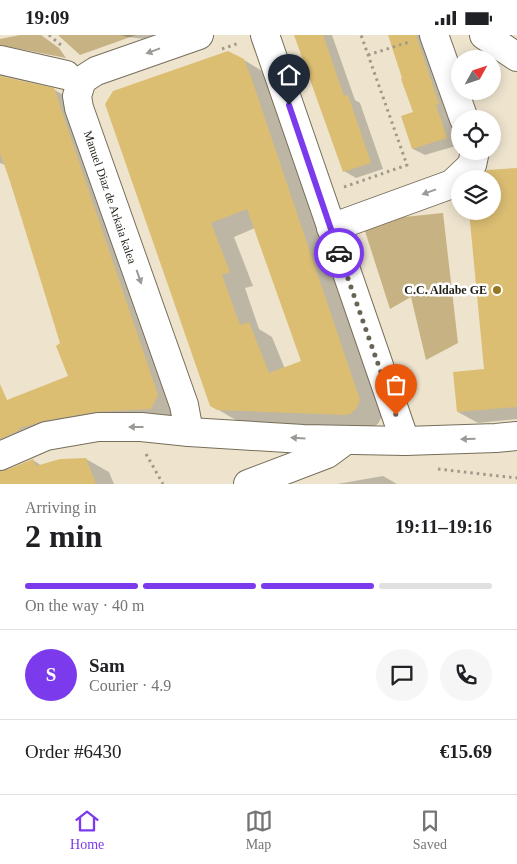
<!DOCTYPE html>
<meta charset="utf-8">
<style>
:root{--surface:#fff;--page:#f6f6f6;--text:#202124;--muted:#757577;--line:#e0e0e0;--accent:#7c3aed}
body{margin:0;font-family:Georgia,serif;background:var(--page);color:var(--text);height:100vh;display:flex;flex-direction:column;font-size:19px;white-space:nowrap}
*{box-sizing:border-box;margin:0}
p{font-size:16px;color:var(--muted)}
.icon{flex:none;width:28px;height:28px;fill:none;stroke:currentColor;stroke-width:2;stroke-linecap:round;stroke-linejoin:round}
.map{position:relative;height:449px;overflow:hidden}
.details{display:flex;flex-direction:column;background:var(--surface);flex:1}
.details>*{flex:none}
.needle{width:32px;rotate:50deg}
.tools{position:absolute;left:451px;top:15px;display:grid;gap:10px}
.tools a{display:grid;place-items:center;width:50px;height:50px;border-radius:50%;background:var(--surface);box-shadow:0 2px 12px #0003;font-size:25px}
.pin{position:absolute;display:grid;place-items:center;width:42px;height:42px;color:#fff;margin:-51px -21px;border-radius:50% 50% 50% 0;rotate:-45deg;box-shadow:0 0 5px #0007}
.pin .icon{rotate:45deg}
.courier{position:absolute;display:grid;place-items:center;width:50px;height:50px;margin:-25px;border:4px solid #7c3aed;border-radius:50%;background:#fff;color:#222;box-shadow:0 1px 6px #0007}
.summary em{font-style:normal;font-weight:700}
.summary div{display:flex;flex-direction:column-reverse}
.summary{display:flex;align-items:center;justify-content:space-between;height:85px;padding:0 25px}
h1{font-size:32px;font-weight:700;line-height:38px}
.bar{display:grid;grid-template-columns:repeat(4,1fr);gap:8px 5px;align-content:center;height:60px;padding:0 25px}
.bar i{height:6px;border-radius:4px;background:var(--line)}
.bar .current{background:var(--accent)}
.bar p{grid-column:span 4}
.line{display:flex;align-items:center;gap:12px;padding:0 25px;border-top:1px solid var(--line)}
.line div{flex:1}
.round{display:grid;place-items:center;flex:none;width:52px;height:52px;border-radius:26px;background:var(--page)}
.status{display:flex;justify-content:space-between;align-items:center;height:35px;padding:0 25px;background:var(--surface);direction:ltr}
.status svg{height:14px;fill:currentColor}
.menu{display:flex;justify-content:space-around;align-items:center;height:70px;border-top:1px solid var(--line);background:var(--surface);font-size:14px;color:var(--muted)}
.menu a{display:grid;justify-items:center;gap:2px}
.menu .current{color:var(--accent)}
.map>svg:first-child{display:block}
.green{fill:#c6b282}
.shadow{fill:#0003;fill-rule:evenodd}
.building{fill:#dcbe73;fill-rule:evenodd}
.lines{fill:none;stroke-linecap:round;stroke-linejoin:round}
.minor-casing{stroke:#766e5a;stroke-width:30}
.path{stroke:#a19989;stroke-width:3;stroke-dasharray:2.5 4;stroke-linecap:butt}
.minor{stroke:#fff;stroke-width:28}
.oneway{fill:#9b9a96}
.done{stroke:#696356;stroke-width:5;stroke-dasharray:0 9}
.route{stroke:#7c3aed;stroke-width:6}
.poi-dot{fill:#96771f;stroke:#fff;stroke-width:2}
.labels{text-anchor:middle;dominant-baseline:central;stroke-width:5;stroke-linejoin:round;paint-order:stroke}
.street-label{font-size:12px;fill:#211e16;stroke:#fff}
.poi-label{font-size:12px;font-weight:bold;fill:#211e16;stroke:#fff;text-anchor:end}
</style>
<div class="status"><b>19:09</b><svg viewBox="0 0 49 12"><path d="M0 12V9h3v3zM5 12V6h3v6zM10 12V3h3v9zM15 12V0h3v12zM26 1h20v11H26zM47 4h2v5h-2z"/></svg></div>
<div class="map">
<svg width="517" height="449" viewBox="0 0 517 449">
<rect width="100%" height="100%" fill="#eee4ce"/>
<g class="green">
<path d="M20,0h21l18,13 7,10 -66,-13v-6z"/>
<path d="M58,0h78l-56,20z"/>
<path d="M443,178l15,130 -32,17 -15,-63 -21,12 -26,-81 30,-10z"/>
</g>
<g class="shadow">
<path d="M121,0h69l-36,5 -27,-3z"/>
<path d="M296,0h36l23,65 5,3 23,66 -27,9 -12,-7z"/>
<path d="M389,0h36l22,76 12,34 -34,10 -12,-6 2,-36z"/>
<path d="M244,25l23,14 116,340 -5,10 -8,4 -129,-5 -24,-14 -111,-305zM255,193l47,134 -17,7 -13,-32 -13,-8 -14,-41 8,-2 -19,-49z"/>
<path d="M0,42l53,12 24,14 104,306 -7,13 -107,11 -60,34 1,4 25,-11 9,6 44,-7 23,13 5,12h-114v-80l70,-27 -8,-34 -57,-178 -5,-2z"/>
<path d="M517,134v250l-39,4 -20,-11 27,-42 7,-159z"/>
<path d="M383,441l14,8h-60z"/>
</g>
<g class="building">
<path d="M294,0h29l21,61 4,-1 23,68 -28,9z"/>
<path d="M388,0h28l23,69 -3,1 11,33 -35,11 -11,-33 12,-4 -12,-33 1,-1z"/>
<path d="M228,16l16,8 8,21 85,252 23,68 -4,9 -6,5 -4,1 -129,-5 -7,-4 -105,-302 8,-13zM247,174l54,152 -32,12 -20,-51 -9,3 -18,-50 8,-3 -19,-49z"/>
<path d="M0,41l54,12 104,307 -7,14 -56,3 -52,9 -12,4 -12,3 1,2 -20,9v-55l7,16 61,-24 -12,-30 4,-3 -50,-162 -10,-28z"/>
<path d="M517,133v239l-60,5 -4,-40 31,-3 -15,-158h23v-32h-12l7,-9z"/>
<path d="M86,423l10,26h-96v-13l6,-1 27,-11 3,7 24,-7z"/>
</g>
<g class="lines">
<defs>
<g id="minor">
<path d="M265,0l140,406"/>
<path d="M434,0l30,84"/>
<path d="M484,0l33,22"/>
<path d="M0,25l66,15"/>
<path d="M331,193l121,-44 20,-19 3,-14"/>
<path d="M189,397l-5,-27 -105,-297 -2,-12 5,-16 14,-9 103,-36"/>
<path d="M0,421l46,-20 52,-9h43l48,5 114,7 102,2 91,-3 21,-2"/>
<path d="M248,449l79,-30 19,-14"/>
</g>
</defs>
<use href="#minor" class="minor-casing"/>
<g class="path">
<path d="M49,0l13,11"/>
<path d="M222,14l17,-6"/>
<path d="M368,20l41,-13"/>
<path d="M344,152l63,-22 -46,-130"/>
<path d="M146,419l17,30"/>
<path d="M438,434l79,9"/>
</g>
<use href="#minor" class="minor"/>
</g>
<defs><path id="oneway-solid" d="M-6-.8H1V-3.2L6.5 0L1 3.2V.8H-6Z" transform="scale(1.25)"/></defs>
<g class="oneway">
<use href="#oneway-solid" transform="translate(153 16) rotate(160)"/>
<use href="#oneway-solid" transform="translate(429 157) rotate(160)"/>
<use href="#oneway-solid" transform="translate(139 242) rotate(71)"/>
<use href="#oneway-solid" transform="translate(136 392) rotate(-180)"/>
<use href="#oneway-solid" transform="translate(298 403) rotate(-177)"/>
<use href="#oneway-solid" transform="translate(468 404) rotate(178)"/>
</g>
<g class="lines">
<path class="done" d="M339,218l57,162"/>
<path class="route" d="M289,70l50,148"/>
</g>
<circle class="poi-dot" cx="497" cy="255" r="5"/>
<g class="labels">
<g class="street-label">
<text transform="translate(110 162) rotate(71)">Manuel Diaz de Arkaia kalea</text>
</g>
<g class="poi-label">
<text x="487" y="255">C.C. Aldabe GE</text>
</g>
</g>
</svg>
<div class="tools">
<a><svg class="needle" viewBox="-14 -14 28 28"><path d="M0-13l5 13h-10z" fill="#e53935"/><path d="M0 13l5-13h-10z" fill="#757577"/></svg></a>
<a><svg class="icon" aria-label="locate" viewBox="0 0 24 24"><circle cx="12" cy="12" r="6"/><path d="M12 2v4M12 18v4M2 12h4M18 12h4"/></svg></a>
<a><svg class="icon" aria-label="layers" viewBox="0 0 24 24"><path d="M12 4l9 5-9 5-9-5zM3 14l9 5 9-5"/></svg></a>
</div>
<div class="pin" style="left:396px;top:380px;background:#ea580c"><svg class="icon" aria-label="bag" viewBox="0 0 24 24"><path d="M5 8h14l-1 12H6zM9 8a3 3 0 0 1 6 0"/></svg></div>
<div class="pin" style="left:289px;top:70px;background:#1f2937"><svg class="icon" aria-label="home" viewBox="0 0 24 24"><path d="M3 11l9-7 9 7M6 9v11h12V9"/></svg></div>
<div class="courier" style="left:339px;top:218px"><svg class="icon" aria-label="car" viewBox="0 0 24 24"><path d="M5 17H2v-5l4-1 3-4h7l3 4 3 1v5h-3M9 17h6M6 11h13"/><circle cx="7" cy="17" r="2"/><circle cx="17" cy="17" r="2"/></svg></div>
</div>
<section class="details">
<div class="summary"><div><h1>2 min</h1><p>Arriving in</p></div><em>19:11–19:16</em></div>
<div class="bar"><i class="current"></i><i class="current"></i><i class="current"></i><i></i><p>On the way · 40 m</p></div>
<div class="line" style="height:90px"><b class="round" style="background:var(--accent);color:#fff">S</b><div><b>Sam</b><p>Courier · 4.9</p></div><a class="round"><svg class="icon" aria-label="chat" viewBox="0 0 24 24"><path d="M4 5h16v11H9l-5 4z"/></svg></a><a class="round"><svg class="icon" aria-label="phone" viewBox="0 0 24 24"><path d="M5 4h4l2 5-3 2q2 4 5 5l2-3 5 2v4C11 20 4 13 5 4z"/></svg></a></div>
<div class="line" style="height:65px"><div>Order #6430</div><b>€15.69</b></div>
</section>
<nav class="menu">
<a class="current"><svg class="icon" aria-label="home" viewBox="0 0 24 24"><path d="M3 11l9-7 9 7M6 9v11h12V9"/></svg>Home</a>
<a><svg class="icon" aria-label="map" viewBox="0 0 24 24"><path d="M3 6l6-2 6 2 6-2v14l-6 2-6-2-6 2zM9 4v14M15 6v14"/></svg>Map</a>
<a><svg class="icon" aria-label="saved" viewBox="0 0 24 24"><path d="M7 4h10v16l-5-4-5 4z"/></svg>Saved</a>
</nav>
